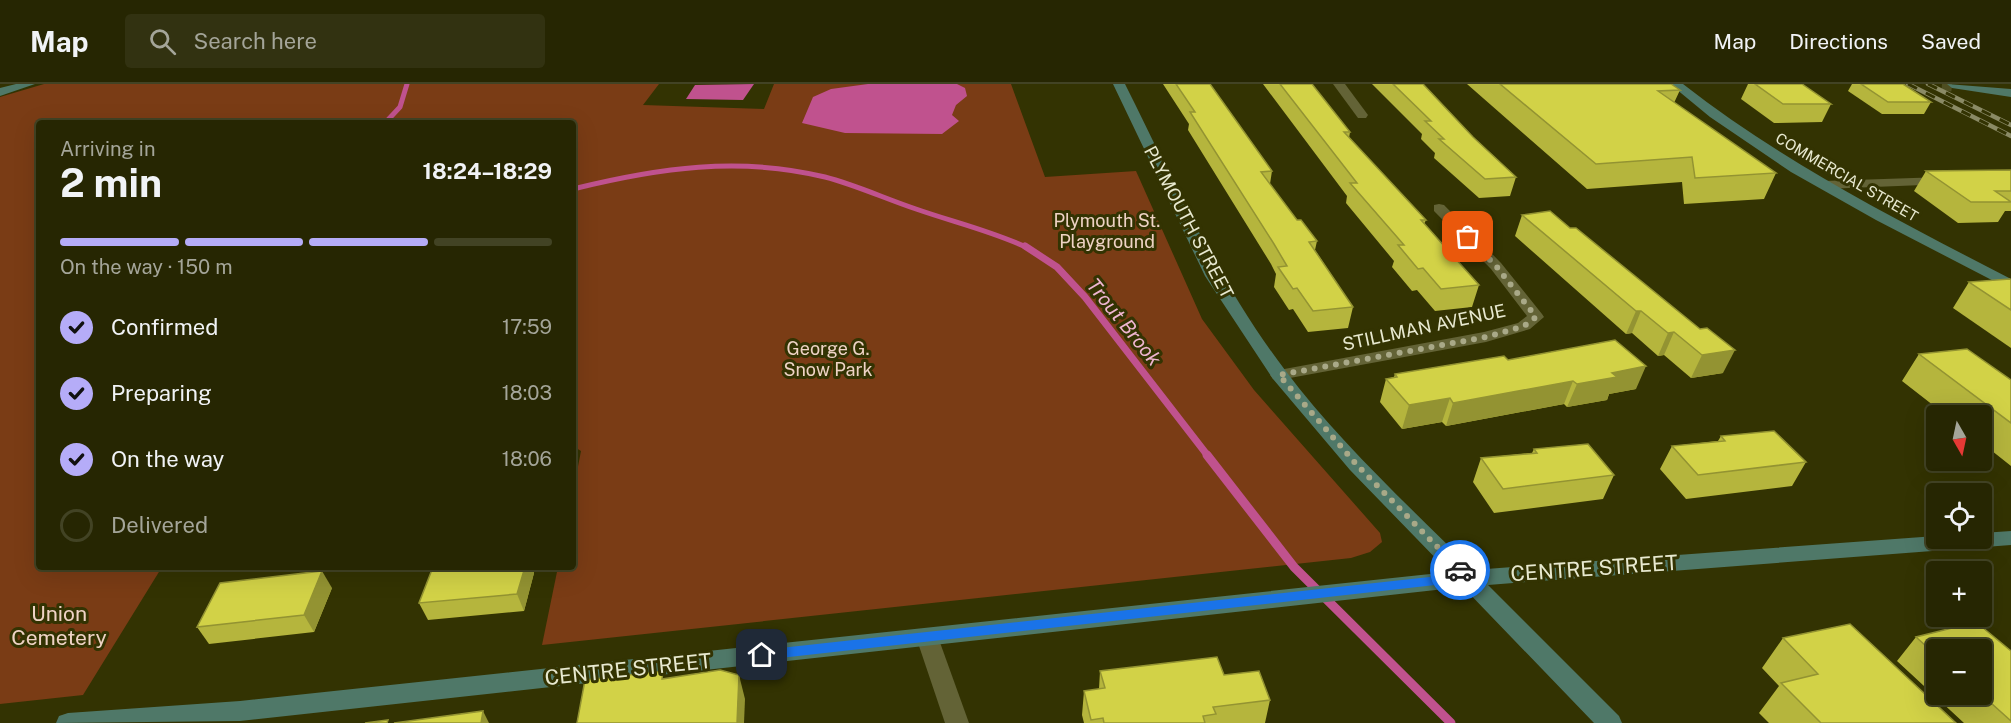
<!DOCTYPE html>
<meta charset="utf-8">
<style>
:root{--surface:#262602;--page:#323211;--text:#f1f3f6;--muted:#a4a599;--line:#424324;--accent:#b5acf8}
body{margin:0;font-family:"Public Sans",sans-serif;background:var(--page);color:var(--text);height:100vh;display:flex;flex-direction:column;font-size:22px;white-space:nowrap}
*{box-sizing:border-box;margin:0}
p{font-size:20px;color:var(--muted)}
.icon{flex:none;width:33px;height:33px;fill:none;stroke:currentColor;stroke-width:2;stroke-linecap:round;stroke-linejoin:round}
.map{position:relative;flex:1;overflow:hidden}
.panel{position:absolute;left:36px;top:36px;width:540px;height:450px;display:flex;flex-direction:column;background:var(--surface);border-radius:6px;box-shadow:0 6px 24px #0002,0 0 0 2px var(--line)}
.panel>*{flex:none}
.needle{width:39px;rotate:171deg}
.tools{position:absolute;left:1926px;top:321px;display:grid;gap:12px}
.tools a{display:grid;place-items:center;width:66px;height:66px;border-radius:6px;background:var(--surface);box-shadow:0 6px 24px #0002,0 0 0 2px var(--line);font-size:30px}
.pin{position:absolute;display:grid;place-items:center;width:51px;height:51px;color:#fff;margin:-26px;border-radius:12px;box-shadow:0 3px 9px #0006}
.courier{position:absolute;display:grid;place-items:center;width:60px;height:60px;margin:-30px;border:4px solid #1a73e8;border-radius:50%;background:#fff;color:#222;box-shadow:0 2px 8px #0007}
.head em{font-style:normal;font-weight:700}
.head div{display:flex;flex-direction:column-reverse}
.head{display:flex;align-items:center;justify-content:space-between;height:102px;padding:0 24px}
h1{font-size:39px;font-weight:700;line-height:45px}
.bar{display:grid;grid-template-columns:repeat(4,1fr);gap:9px 6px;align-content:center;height:72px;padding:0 24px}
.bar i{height:8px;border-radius:4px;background:var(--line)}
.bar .current{background:var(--accent)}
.bar p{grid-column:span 4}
ol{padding:0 24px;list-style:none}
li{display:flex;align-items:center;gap:18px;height:66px}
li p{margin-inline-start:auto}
li .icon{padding:6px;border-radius:50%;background:var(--accent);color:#111;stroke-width:4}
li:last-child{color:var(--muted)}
li i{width:33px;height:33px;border:3px solid var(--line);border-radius:50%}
header{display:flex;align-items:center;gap:36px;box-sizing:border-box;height:84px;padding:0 30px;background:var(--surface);border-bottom:2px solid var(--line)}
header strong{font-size:28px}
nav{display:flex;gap:33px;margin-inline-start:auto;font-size:21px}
.search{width:420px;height:54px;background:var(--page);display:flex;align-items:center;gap:15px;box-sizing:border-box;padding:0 21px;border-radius:6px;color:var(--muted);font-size:22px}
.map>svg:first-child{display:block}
.green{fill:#7a3c15}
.water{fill:#c0528e}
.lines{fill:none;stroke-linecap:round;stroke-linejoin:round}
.stream-far2{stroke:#c0528e;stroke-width:5}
.stream-far1{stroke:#c0528e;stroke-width:7}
.stream{stroke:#c0528e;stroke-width:9}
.secondary-tunnel{stroke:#4e4e21;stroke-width:13;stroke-dasharray:13 7;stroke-linecap:butt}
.street{fill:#636336;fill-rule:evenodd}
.secondary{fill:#4f7868;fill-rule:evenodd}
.rail-casing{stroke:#8a8a65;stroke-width:4.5}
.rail{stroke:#333302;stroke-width:3;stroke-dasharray:10;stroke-linecap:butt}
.wall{fill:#b5b53d;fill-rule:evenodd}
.shaded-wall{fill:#939332}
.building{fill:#d2d247;stroke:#939332;stroke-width:1.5}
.route{fill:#1a73e8}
.done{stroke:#a9a988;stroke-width:6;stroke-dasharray:0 10.8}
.labels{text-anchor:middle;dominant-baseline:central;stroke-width:6;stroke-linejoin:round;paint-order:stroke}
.far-street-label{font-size:15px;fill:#e8e9d0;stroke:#333302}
.park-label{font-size:18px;fill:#efd3c5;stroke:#333302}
.street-label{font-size:18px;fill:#e8e9d0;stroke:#333302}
.water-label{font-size:20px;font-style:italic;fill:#efb5d0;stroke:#333302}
.near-street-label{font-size:21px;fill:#e8e9d0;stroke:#333302}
.near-park-label{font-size:21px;fill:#efd3c5;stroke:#333302}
</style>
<header>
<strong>Map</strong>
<div class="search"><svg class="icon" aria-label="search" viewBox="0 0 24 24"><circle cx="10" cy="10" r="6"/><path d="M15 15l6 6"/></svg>Search here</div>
<nav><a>Map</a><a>Directions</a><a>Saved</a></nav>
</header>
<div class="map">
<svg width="2011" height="639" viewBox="0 0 2011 639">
<rect width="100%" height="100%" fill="#333302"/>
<path class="green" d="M44,0h615l-16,21 121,4 10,-25h237l34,93 91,-6 66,148 52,71 126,143 2,9 -12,10 -19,6 -809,87 16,-78h15v-75l8,-41 -8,-5v-323h-534v444h123l-79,128 -83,9v-607z"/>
<g class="water">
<path d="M754,0l-11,16 -57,-1 9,-14z"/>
<path d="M868,0h89l8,4 2,8 -11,9 -4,10 7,6 -17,13 -97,-1 -43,-10 11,-26 18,-8z"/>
</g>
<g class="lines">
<g class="stream-far2">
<path d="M385,39l15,-16 7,-23"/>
<path d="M573,105c85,-21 166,-33 252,-12 31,8 61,22 91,32 37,13 76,22 112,39"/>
</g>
<path class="stream-far1" d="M1025,162l32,21 28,30 123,159"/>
<path class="stream" d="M1207,371l87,112 157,156"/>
<path class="secondary-tunnel" d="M1942,0l10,1"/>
<g class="street">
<path d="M1333,0h12l23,31 -2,3h-8z"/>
<path d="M1943,93l7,4 -2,3 -124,5 -7,-4 7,-4z"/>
<path d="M1439,120l5,1 57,58 41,51 2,3 -14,12 -44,13 -207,38 -6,-1 -3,-4 9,-5 205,-38 34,-9 9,-7 -36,-47 -57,-58v-6z"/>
<path d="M927,544l8,3 3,6 31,86h-24l-29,-86 3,-6z"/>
</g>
<g class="secondary">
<path d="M16,0h19l-35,12v-8z"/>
<path d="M1113,0h12c49,98 93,198 160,286 53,71 125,137 188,200l463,-34v2h46v-5l29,-2v14l-523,40 131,131 3,7h-28l-131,-136 -1223,134 -184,2 3,-7 9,-3 172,-12 1209,-129 -99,-102 -77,-91 -68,-103z"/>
<path d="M1670,0h13c101,79 214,136 328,195v11l-135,-70 -85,-48 -81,-55z"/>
<path d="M1947,0l64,5v8l-59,-9z"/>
</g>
<defs>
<g id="rail">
<path d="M1908,0l103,52"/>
<path d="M1928,0l83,41"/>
</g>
</defs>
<use href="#rail" class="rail-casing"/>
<use href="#rail" class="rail"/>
</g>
<g class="wall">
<path d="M1163,0h47l62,87 -2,13 27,36 20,21 -2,9 38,57 -5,21 -40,4 -15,-23 -4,1 -15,-23 2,-13 -5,-10 -83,-134 1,-6z"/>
<path d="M1263,0h49l38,48 -1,6 77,82 -2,4 55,61 -7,22 -37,4 -18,-21 -5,1 -20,-24 2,-6 -48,-58 1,-7z"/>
<path d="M1372,0h51l50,53 43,40 -6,19 -31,2 -45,-40 1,-5 -14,-14 1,-5z"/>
<path d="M1467,0h204l9,6 -6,13 102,70 -12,26 -80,5 -2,-22 -95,7z"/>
<path d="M1748,0h54l29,20 -9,18 -48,1 -33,-24z"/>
<path d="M1852,0h51l28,18 -7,12h-42l-34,-23z"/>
<path d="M2011,86v41h-6l-7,11 -40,1 -44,-32 12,-20z"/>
<path d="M1522,131l48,13 153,145 -32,5 -27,-23 -6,1 -26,-23 -6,1 -111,-98z"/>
<path d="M2011,196v68l-58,-40 16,-26z"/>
<path d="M1919,270l92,26v86l-29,-23v-27h-35l-45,-35z"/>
<path d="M1508,276l128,29 -27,5 -2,6 -40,7 -3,-3 -118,22 -4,-4 -40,7 -22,-27 6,-23 8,-2 1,-3z"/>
<path d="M1721,352l85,26 -14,24 -106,13 -26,-30 12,-23 46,-5z"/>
<path d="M1534,365l80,26 -11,24 -109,14 -21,-31 8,-24 51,-5z"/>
<path d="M433,483h99l2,6 -10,38 -96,9 -9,-17z"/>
<path d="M332,504l-18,44 -105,12 -12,-17z"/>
<path d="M1916,553l95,14v72h-47l-67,-62zM1936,566l46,44h-46z"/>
<path d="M1783,554l173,85h-187l-10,-10 20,-27 -17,-18z"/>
<path d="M1100,587l124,4 46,25 -5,23h-181l-2,-8 2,-24 15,-2z"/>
</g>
<g class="shaded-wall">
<path d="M1636,227h5l-9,22 -6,1z"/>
<path d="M1674,248l-10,23 -6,1 10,-23z"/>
<path d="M1735,266l-12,23 -32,5 11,-23z"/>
<path d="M1646,282l-10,23 -27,5 -2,6 -40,7 10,-23 35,-11z"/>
<path d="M1573,297l-9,23 -118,22 7,-23z"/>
<path d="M1450,314l-8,24 -40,7 7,-24z"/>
<path d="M525,483h7l2,6 -10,38 -7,-17z"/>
<path d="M322,487l10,17 -18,44 -10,-17z"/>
<path d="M739,591l6,24 -1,24h-7z"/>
<path d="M483,627l6,12h-8z"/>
</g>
<g class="building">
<path d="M1176,0h34l62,87 -11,1 36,48h4l16,21 -8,1 44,65 -40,4 -16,-23 -4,1 -15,-22 9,-1 -13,-22 -84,-132h5z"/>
<path d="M1280,0h32l38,48h-6l82,88h-5l58,65 -38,4 -18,-21 -5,1 -20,-24h6l-54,-62h7z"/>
<path d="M1393,0h30l50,53 43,40 -31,2 -46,-40h5l-19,-18h6z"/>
<path d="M1500,0h171l9,6 -22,1 118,82 -81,5 -3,-21 -96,7z"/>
<path d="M1755,0h47l29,20h-48z"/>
<path d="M1861,0h42l28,18h-43z"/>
<path d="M2011,86v21h-16l16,11h-40l-45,-31z"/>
<path d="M1550,127l20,17h6l124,101 7,-1 28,22 -33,5 -28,-23 -6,1 -27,-22h-5l-114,-96z"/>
<path d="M2010,195l1,1v30l-42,-28z"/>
<path d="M1615,256l31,26 -34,7 5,4 -40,7 -4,-3 -120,22 -3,-5 -41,7 -23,-26 11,-2 -2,-3 109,-18 4,4z"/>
<path d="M1967,265l44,31v43l-92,-69z"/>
<path d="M1774,347l32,31 -108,13 -26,-29 53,-5 -4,-5z"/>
<path d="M1588,360l26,31 -111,14 -22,-31 56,-5 -3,-4z"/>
<path d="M433,483h92l-8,27 -98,9z"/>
<path d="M322,487l-18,44 -107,12 23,-44z"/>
<path d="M1976,538l35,29v70l-30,-27 1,-44h-46v5l-20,-18z"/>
<path d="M1850,540l106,99h-135l-40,-40 37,-9 -35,-36z"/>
<path d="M1217,573l7,18 35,-4 11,29 -57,7 3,7 -13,2 2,7h-101l-1,-5 -12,2 -7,-29 21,-3 -5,-17z"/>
<path d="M720,586l19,5 -2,48h-160l8,-43 78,-9 -1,8z"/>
<path d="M483,627l-2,12h-87z"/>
<path d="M388,636l-1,3h-22z"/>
</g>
<path class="route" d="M1460,482l11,9v6l-709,79 -7,-5 7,-5 695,-76 -3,-4z"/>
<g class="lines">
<path class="done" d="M1460,486l-103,-105 -78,-90 207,-38 38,-11 12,-9 -40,-51 -28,-29"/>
</g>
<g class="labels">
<g class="far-street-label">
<text transform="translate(1847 93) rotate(30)">COMMERCIAL STREET</text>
</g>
<g class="park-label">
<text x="1107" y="136">Plymouth St.<tspan x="1107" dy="21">Playground</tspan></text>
<text x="828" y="264">George G.<tspan x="828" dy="21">Snow Park</tspan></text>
</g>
<g class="street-label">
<text transform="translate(1189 138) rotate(62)">PLYMOUTH STREET</text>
<text transform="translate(1424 243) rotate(-12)">STILLMAN AVENUE</text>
</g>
<g class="water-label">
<text transform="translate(1124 238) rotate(51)">Trout Brook</text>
</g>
<g class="near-street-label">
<text transform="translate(1594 484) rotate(-4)">CENTRE STREET</text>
<text transform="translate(628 585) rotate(-6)">CENTRE STREET</text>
</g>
<g class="near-park-label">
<text x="59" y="529">Union<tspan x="59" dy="24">Cemetery</tspan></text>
</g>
</g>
</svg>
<div class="tools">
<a><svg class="needle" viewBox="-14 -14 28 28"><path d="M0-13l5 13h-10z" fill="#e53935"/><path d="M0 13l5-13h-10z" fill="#a4a599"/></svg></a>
<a><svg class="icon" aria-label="locate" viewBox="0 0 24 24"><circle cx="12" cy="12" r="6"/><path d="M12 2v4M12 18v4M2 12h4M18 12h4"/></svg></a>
<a>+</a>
<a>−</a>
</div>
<div class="pin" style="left:1468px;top:153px;background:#ea580c"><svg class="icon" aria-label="bag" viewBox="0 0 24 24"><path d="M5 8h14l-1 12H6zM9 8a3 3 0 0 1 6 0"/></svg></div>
<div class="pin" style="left:762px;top:571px;background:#1f2937"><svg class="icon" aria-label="home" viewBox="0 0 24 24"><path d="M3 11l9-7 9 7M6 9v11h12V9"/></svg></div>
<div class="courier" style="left:1460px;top:486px"><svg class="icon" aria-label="car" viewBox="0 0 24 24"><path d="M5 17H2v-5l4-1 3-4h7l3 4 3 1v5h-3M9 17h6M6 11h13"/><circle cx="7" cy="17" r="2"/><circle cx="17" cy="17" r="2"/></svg></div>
<section class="panel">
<div class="head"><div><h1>2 min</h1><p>Arriving in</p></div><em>18:24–18:29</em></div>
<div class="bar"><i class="current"></i><i class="current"></i><i class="current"></i><i></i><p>On the way · 150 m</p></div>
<ol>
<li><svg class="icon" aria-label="check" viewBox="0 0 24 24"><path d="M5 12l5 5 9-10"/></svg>Confirmed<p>17:59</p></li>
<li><svg class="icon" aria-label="check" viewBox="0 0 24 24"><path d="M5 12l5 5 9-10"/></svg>Preparing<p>18:03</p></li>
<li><svg class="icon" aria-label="check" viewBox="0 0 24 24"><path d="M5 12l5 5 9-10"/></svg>On the way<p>18:06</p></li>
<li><i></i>Delivered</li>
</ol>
</section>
</div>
